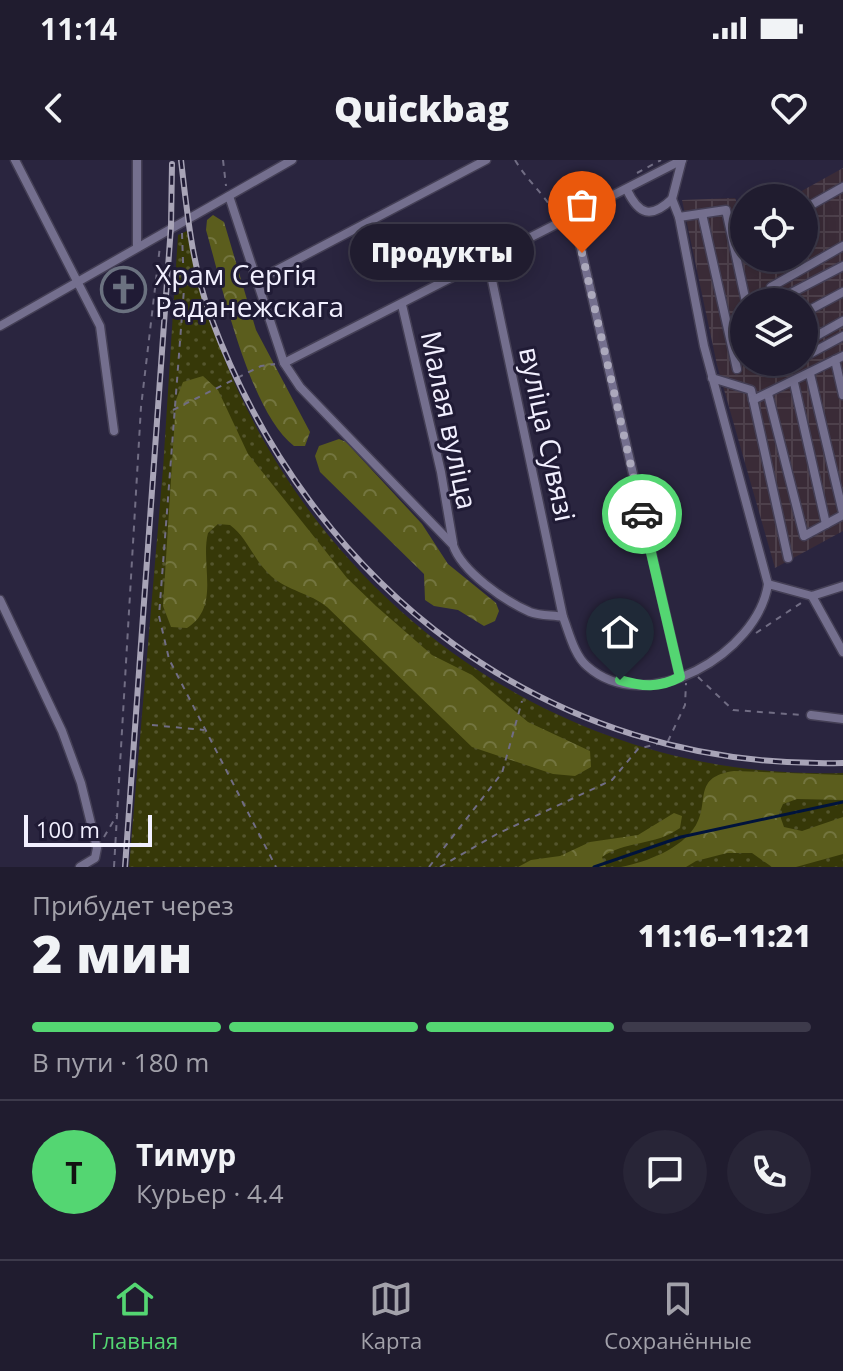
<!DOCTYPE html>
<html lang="ru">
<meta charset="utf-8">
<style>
:root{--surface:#201c2f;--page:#282537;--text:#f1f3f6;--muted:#a2a1aa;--line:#3d3a4b;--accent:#54d672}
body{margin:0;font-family:"Open Sans",sans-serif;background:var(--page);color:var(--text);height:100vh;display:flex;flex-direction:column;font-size:30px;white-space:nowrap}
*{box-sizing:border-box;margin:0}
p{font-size:26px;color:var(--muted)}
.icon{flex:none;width:44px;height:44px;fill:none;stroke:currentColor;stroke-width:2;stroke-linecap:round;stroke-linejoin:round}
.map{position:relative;height:707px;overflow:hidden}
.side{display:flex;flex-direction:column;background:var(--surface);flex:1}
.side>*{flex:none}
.tools{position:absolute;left:730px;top:24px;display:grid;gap:16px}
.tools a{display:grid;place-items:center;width:88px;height:88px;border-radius:50%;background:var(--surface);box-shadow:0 4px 20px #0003,0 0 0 2px var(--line);font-size:40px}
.scale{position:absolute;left:24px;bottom:20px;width:128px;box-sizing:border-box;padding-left:8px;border:4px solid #f2f0ff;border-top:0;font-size:22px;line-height:28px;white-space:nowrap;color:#f2f0ff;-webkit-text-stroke:6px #201b35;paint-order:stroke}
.pin{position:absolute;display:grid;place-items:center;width:68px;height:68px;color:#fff;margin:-82px -34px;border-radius:50% 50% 50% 0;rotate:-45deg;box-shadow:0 0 8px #0007}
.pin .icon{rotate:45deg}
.courier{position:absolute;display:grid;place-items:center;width:80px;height:80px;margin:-40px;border:6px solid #54d672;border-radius:50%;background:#fff;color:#222;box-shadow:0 2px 10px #0007}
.bubble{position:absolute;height:56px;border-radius:28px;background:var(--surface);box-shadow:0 4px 20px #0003,0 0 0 2px var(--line);font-size:26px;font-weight:800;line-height:56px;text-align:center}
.head em{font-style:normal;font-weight:800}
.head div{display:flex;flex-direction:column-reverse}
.head{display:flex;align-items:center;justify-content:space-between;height:136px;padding:0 32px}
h1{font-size:52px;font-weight:800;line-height:60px}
.bar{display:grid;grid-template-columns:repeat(4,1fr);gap:12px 8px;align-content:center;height:96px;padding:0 32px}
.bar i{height:10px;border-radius:6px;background:var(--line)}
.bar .on{background:var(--accent)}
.bar p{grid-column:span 4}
.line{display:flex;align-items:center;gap:20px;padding:0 32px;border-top:2px solid var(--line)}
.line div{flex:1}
.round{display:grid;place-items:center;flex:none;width:84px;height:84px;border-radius:42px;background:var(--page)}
.status{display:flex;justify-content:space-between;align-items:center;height:56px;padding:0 40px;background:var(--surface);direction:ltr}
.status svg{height:22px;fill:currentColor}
header{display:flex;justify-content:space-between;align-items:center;height:104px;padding:0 32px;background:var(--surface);font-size:36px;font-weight:800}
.tabs{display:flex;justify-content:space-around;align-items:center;height:112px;border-top:2px solid var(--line);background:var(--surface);font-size:22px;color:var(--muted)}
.tabs a{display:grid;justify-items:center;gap:4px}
.tabs .on{color:var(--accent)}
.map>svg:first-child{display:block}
.industrial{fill:url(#industrial-grid);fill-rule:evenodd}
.grass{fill:url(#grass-dots)}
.forest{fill:url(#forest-crowns)}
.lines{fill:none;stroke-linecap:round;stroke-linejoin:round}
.stream{stroke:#00133c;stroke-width:3}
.minor-casing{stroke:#443f55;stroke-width:11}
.path{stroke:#716d84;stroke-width:2;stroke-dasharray:6 6;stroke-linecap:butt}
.minor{stroke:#746f8e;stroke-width:8}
.rail-casing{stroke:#a8a4b7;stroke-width:6}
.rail{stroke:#201b35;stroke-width:3;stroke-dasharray:9;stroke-linecap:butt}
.done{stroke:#aca9bc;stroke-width:8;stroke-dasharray:0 14.4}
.route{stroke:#54d672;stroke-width:10}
.labels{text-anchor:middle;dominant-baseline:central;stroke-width:6;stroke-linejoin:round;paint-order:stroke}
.poi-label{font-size:28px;fill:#f2f0ff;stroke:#201b35;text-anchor:start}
.street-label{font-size:28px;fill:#f2f0ff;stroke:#201b35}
</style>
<div class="status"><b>11:14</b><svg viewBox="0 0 49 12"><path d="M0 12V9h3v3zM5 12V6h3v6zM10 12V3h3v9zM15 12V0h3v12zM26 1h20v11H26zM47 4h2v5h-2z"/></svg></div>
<header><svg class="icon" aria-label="back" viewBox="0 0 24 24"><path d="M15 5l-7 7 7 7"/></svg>Quickbag<svg class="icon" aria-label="heart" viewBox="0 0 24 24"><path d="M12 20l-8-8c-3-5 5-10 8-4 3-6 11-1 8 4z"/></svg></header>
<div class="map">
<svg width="843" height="707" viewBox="0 0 843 707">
<defs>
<pattern id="industrial-grid" width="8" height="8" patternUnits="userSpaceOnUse" patternTransform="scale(2)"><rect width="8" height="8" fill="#3a2b37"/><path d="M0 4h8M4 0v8" fill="none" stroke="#4d404b"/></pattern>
<pattern id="grass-dots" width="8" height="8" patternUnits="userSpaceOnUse" patternTransform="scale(2)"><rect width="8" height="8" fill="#363808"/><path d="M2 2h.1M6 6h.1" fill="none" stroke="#54552d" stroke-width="1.8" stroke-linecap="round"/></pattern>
<pattern id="forest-crowns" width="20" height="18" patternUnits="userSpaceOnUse" patternTransform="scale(2)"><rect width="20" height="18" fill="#5b5d1d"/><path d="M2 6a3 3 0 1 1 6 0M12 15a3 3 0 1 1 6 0" fill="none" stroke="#73753f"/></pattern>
</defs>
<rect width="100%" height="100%" fill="#2a253f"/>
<path class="industrial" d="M843,8v363l-68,37 -58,-203 -35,-165 53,-2 9,20v40h60v-60h-15zM744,142h60v60h-60z"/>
<path class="grass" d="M187,71c60,315 331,552 656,542v94h-714l34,-398 15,-234z"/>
<g class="forest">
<path d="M213,55l11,7 32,108 54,102 -5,14h-11c-45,-35 -72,-161 -88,-216l1,-10z"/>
<path d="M203,216l15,14 30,64 99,124 29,28 56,49 40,20 56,47 62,29 1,16 -16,9 -22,-2 -81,-27 -145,-140c-17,-14 -39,-16 -56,-31 -17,-15 -24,-39 -41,-51l-12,-1 -10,9c-8,31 13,74 -21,95l-16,-1 -8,-21 13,-206 7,-18z"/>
<path d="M339,279l7,3 76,82 26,40 48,39 3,8 -4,10 -11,5 -26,-16 -24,-4 -9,-6 -1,-26 -104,-102 -5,-16 4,-10z"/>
<path d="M734,611l109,4v25l-46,-1 -14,5 -4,9 5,14 18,4 41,-14v37l-47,13h-24l-20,-14h-25l-31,8 -10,6h-65c25,-5 61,-18 75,-42 14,-24 -4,-48 38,-54z"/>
<path d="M674,653l8,3 -2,12c-25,18 -56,13 -78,29l4,10h-88l13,-7 29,-4 30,-14 48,-7z"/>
</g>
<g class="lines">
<path class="stream" d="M594,707l87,-30 162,-35"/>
<defs>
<g id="minor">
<path d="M15,0l85,166 14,105"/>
<path d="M137,0v86"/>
<path d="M682,0l-10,39 7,18 25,129 64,238"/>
<path d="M627,30c12,25 24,29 45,9"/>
<path d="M229,36l55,167 16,24 153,158c9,27 52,56 77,67 10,4 23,3 33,5 6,15 11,38 24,49 59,53 171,-13 181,-82l44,12 31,-10"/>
<path d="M804,49l39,-22"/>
<path d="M579,52l-4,11 105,454"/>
<path d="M702,54l35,155"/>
<path d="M679,57l47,-7 20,92"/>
<path d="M488,101l75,356"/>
<path d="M256,121l230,-121"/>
<path d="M771,127l72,-41"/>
<path d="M774,142l69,-36"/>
<path d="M402,145l39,167 12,71"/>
<path d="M804,153l39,-21"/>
<path d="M0,166l292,-166"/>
<path d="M804,183l39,-22"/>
<path d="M804,197l39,-21"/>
<path d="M835,200l8,35"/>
<path d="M759,202v1"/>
<path d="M284,203l398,-203"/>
<path d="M788,206l7,-4"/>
<path d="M810,214l33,139"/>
<path d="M712,218l39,12 37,168"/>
<path d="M794,223l32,141"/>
<path d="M768,234l36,142 39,-21"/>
<path d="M753,240l90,-44"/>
<path d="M812,436l31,56"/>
<path d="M0,440l62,131 19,52 16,65 -2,10 -15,9"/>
<path d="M811,555l32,4"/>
</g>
</defs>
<use href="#minor" class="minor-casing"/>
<g class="path">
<path d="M223,0l3,26"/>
<path d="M515,0c13,22 27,31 41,55"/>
<path d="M637,13l24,-13"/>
<path d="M182,73l2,56 -25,327 10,43 107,208"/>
<path d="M173,250l88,-44 14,-2"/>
<path d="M756,473l48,-32"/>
<path d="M698,517l35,33 69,5"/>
<path d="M152,565l52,5"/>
<path d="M104,677l13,-22"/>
<path d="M114,707l27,-460 19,-161"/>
<path d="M429,707l73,-94 20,-72"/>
<path d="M440,707l57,-33 115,-54 26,-31 30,-8 17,-36 1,-22"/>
</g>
<use href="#minor" class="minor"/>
<defs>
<g id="rail">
<path d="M181,0c6,52 11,105 29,155 100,272 338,456 633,448"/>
<path d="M125,707l46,-641 1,-62"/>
</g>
</defs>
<use href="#rail" class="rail-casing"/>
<use href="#rail" class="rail"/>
</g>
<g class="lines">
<path class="done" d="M582,93l60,261"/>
<path class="route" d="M620,520c23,7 39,8 60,-3l-38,-163"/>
</g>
<defs>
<symbol id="church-ring" viewBox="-11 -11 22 22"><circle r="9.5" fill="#201b35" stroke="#6b7280" stroke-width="1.5"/><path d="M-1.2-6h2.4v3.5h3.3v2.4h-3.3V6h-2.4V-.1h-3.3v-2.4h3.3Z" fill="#6b7280"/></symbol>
</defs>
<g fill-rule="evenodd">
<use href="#church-ring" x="98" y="104" width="51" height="51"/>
</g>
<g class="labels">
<g class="poi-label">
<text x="155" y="114">Храм Сергія<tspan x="155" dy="32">Раданежскага</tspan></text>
</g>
<g class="street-label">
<text transform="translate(450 260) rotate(78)">Малая вуліца</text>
<text transform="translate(548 274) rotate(78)">вуліца Сувязі</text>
</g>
</g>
</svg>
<div class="tools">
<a><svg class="icon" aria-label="locate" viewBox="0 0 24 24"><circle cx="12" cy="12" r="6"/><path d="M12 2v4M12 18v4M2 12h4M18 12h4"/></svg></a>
<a><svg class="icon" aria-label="layers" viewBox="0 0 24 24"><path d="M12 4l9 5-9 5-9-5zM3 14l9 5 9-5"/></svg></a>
</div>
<div class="scale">100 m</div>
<div class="pin" style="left:582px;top:93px;background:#ea580c"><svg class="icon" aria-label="bag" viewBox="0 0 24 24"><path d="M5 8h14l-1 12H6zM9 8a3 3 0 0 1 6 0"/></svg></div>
<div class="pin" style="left:620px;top:520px;background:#1f2937"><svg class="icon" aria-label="home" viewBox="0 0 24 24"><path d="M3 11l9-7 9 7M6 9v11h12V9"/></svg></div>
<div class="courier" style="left:642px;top:354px"><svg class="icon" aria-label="car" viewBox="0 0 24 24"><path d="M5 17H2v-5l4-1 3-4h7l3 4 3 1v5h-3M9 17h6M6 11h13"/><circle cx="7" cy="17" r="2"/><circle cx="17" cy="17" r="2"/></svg></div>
<div class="bubble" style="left:350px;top:64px;width:184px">Продукты</div>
</div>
<section class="side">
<div class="head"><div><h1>2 мин</h1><p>Прибудет через</p></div><em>11:16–11:21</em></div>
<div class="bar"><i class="on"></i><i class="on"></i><i class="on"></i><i></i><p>В пути · 180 m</p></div>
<div class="line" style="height:144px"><b class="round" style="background:var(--accent);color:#111">Т</b><div><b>Тимур</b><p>Курьер · 4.4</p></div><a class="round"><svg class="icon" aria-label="chat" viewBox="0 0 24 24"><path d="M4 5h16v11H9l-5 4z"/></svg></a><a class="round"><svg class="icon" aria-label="phone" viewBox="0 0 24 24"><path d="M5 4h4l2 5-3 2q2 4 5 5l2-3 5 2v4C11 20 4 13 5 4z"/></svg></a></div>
</section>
<nav class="tabs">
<a class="on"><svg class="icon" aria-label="home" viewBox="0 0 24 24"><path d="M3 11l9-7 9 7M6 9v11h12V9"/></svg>Главная</a>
<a><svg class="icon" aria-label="map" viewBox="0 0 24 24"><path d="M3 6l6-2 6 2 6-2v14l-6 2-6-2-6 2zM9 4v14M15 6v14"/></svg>Карта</a>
<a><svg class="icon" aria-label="saved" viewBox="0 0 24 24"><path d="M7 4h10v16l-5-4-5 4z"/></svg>Сохранённые</a>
</nav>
